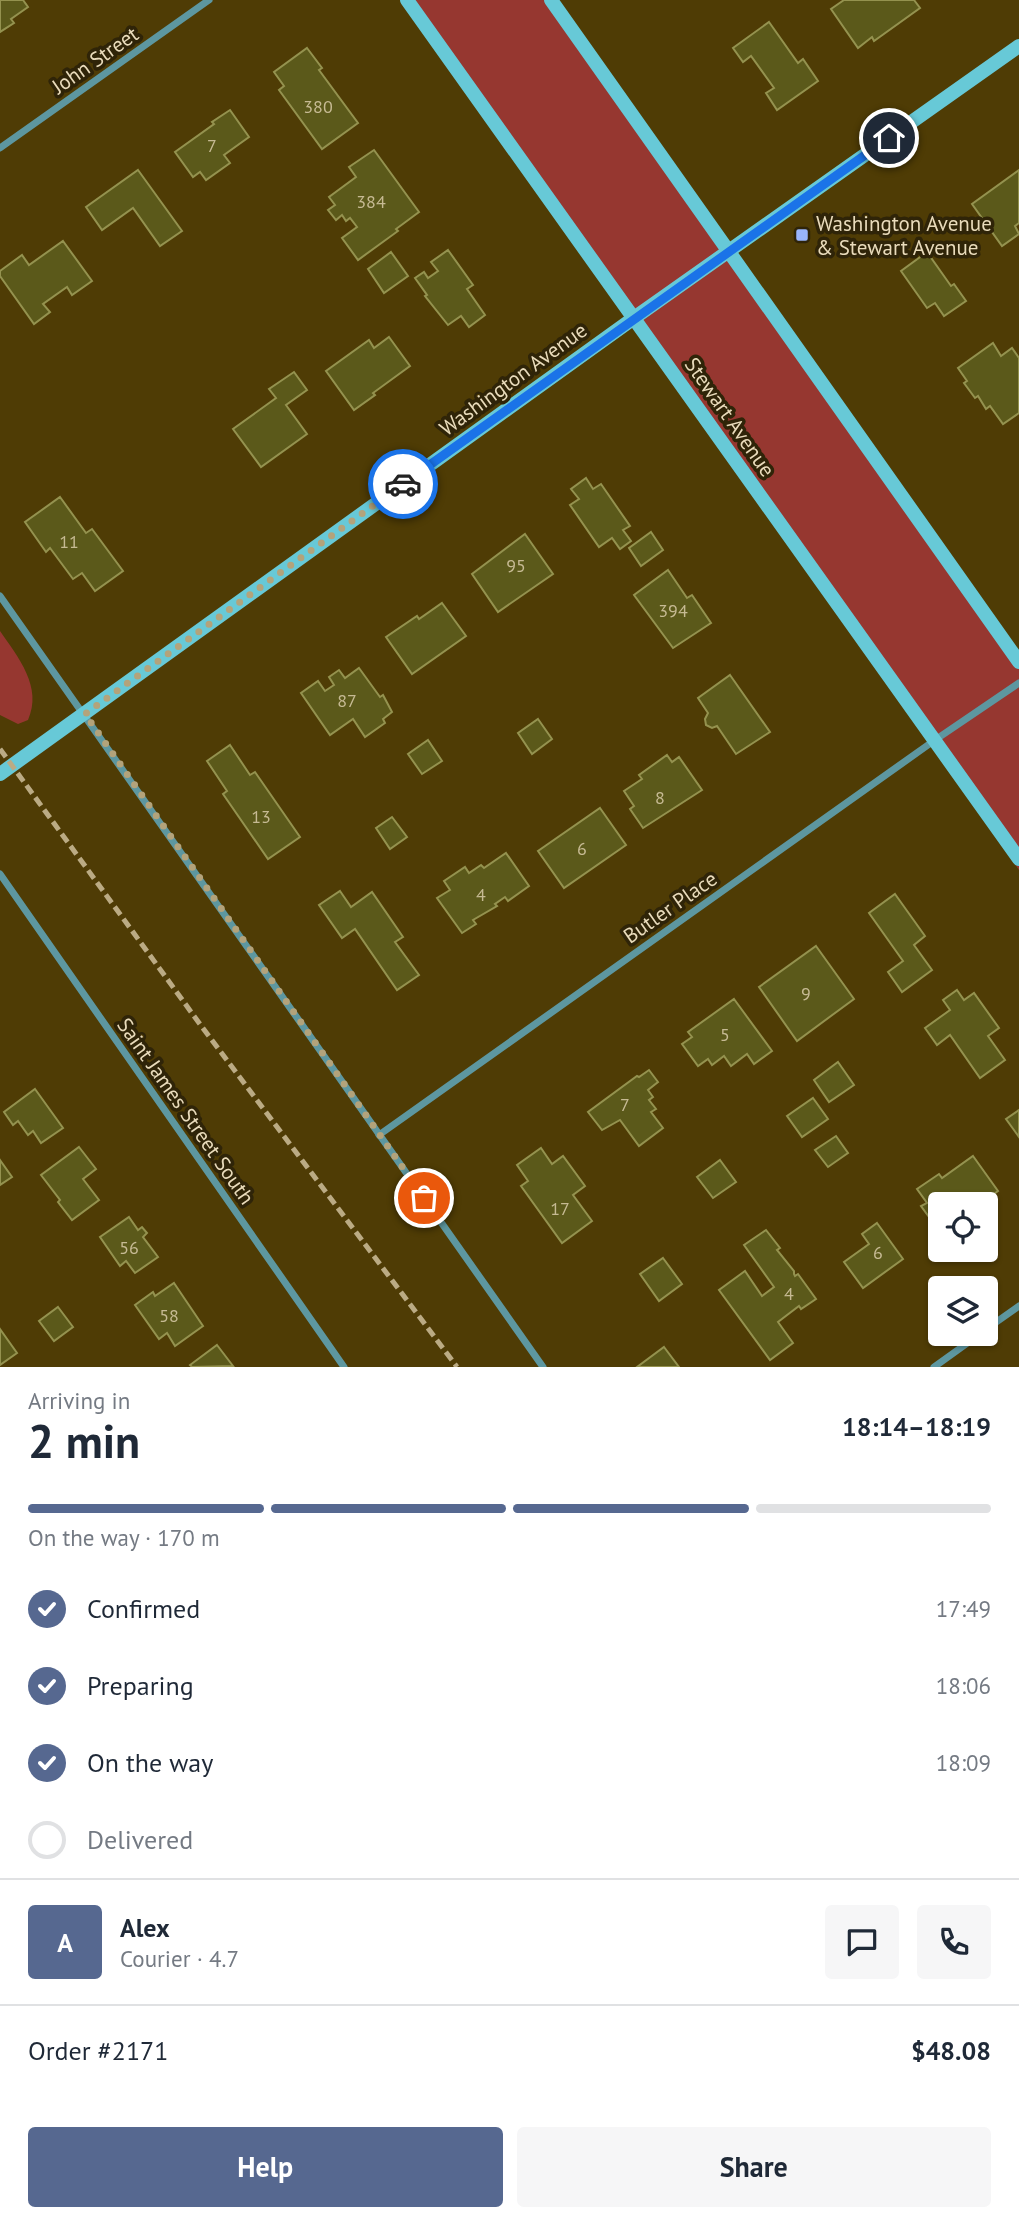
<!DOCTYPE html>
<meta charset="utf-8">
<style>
:root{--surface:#fff;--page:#f6f6f7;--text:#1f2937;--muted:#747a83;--line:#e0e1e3;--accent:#566890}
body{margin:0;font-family:"PT Sans",sans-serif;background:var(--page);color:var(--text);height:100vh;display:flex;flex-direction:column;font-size:26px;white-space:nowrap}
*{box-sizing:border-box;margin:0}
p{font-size:23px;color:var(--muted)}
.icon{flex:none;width:38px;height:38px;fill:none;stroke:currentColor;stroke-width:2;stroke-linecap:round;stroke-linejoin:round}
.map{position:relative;height:1367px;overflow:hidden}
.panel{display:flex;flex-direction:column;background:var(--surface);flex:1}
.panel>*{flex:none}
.fabs{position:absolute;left:928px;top:1192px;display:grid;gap:14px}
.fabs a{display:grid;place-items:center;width:70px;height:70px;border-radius:7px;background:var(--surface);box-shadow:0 2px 5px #0004;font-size:35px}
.pin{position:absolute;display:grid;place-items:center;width:60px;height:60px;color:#fff;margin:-30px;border:4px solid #fff;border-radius:50%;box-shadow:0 2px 7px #0007}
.courier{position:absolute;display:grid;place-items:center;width:70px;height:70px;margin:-35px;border:5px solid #1a73e8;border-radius:50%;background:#fff;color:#222;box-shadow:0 2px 9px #0007}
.overview em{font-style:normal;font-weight:800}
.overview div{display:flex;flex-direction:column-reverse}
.overview{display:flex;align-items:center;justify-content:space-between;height:119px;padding:0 28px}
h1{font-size:46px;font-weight:800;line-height:52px}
.bar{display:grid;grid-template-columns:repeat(4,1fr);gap:10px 7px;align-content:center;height:84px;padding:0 28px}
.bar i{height:9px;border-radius:5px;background:var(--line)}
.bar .active{background:var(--accent)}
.bar p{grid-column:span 4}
.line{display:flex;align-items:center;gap:18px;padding:0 28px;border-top:2px solid var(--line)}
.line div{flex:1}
.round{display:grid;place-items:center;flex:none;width:74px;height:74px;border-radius:7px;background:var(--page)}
ol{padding:0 28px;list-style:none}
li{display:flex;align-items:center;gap:21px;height:77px}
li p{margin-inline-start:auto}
li .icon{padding:7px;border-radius:50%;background:var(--accent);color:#fff;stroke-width:4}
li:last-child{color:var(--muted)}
li i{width:38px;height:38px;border:4px solid var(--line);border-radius:50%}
.cta{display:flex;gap:14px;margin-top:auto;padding:14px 28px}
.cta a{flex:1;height:80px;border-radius:7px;background:var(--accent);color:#fff;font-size:28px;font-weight:800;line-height:80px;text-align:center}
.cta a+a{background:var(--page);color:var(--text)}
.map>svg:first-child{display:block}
.green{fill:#963730}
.building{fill:#5b591a;stroke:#94924f;stroke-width:2}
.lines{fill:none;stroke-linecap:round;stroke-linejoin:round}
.minor{stroke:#5d97a0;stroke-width:7}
.secondary{stroke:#67c9d7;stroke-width:14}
.rail{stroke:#bbab84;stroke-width:5;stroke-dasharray:10 5;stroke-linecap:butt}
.done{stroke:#b3a37b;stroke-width:7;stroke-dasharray:0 12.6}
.route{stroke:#1a73e8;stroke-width:9}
.poi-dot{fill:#99b5fd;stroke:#2f2408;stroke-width:2.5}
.labels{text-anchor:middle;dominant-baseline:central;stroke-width:7;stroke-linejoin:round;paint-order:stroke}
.number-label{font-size:18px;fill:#c6ba93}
.street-label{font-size:21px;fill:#e9dbbb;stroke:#2f2408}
.poi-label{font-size:21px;fill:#e9dbbb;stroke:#2f2408;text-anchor:start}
</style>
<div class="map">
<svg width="1019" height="1367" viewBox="0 0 1019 1367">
<rect width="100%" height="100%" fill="#4f3c05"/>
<g class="green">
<path d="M403,0h150l466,662v208z"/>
<path d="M0,631c18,26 43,56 28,89l-10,4 -18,-9z"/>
</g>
<g class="building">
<path d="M0,0h23l5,7 -17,12 3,4 -14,9z"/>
<path d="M844,0h70l6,8 -46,33 -2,-4 -14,11 -27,-39z"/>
<path d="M769,22l29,41 5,-4 15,22 -41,29 -11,-17 8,-5 -23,-32 -8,6 -10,-14z"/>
<path d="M307,48l15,20 -3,2 39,53 -36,26 -43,-59 5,-4 -10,-14z"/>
<path d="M230,110l19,27 -25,18 6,8 -24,17 -6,-8 -7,5 -18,-25 39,-28 -2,-2z"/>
<path d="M374,150l45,62 -23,17 2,2 -40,29 -16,-22 15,-11 -7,-9 -4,3 -4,-6 -6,5 -8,-10 7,-5 -6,-8 27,-20 -7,-10z"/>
<path d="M138,170l44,61 -22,15 -27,-38 -31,22 -16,-23z"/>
<path d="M1019,170v53l-4,3 4,8 -17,12 -30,-42z"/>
<path d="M63,241l29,40 -20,14 -5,-8 -24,17 7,8 -16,12 -34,-48v-5l22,-16 7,10z"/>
<path d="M448,250l25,35 -6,4 18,26 -16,12 -8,-11 -13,9 -23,-29 2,-1 -12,-17 9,-6 4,6 10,-7 -7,-9z"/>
<path d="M391,252l17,24 -24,17 -16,-24z"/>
<path d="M927,252l24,34 3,-2 12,17 -22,15 -9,-13 -8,5 -26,-37z"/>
<path d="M389,337l21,29 -37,27 2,2 -21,15 -28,-39 43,-31 5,8z"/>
<path d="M993,343l8,13 11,-8 7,10v55l-16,11 -13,-18 -4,3 -8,-13 -3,2 -11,-15 3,-2 -9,-13z"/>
<path d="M294,372l13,18 -21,15 21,29 -46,33 -28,-38 43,-31 -7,-9z"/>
<path d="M586,478l7,11 8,-5 29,42 -7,4 8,11 -11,8 -8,-11 -13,9 -29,-42 9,-6 -8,-10z"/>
<path d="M60,497l26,36 6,-4 31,42 -28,20 -13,-18 -9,6 -23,-31 -4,4 -21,-30z"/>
<path d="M651,532l12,18 -22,16 -12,-18z"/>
<path d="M525,534l28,40 -55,38 -26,-38z"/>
<path d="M668,570l19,28 5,-3 19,28 -38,25 -39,-53z"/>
<path d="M442,603l24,33 -54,38 -26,-37 31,-21 2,3z"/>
<path d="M359,668l21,29 3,-2 9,17 -9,7 2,4 -20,14 -12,-18 -23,16 -29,-42 17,-12 7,10 9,-6 -5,-8 10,-7 6,8z"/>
<path d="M730,675l40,57 -34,22 -19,-28 -5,2 -6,-3 -1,-6 3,-6 -10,-15z"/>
<path d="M538,719l14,20 -20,15 -14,-21z"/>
<path d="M428,740l14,21 -20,13 -14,-20z"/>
<path d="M230,745l20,30 5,-3 45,65 -32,22 -45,-65 4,-3 -20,-30z"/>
<path d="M667,755l5,7 7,-5 23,33 -59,38 -13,-19 4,-3 -10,-15 18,-12 -3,-4z"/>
<path d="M600,808l26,37 -62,43 -26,-37z"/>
<path d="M392,817l15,20 -17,12 -14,-21z"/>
<path d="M506,853l23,33 -21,15 -3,-4 -10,7 2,2 -24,14 3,4 -14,9 -25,-35 13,-8 -6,-9 21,-14 4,6 12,-8 3,3z"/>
<path d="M340,891l11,16 21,-15 31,45 -8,5 24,33 -22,15 -42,-61 -13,9 -23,-33z"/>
<path d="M895,894l30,42 -11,9 18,25 -30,22 -14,-20 15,-11 -34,-48z"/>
<path d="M816,946l38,53 -57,42 -38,-54z"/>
<path d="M957,990l7,10 10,-7 25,35 -11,8 17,24 -25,18 -30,-43 -13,10 -12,-17 25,-18 -7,-10z"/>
<path d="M734,999l38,52 -18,13 -7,-10 -16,12 -7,-10 -12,9 -4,-6 -10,7 -16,-22 10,-7 -4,-5z"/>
<path d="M838,1062l16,23 -25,17 -15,-22z"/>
<path d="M649,1070l9,12 -10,8 5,7 -4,3 7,9 -5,3 12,16 -24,18 -19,-26 -18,10 -14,-18 49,-36 2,1z"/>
<path d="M35,1089l28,39 -22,15 -8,-12 -5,4 -10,-14 -5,4 -9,-13z"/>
<path d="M813,1098l15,21 -26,18 -15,-21z"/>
<path d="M1019,1110v27l-13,-18z"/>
<path d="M836,1136l12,17 -20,14 -13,-17z"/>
<path d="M79,1147l17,22 -13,10 16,21 -27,20 -14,-18 2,-2 -19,-25z"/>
<path d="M541,1148l11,16 11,-8 22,30 -12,9 19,26 -30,22 -41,-57 7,-5 -11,-16z"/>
<path d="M973,1156l25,35 -18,13h-40v28l-19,-26 6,-3 -10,-14 22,-15 3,4z"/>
<path d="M0,1160l12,17 -12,8z"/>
<path d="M720,1160l16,22 -23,16 -16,-21z"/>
<path d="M129,1217l9,13 4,-3 5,6 -4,4 15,20 -23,16 -9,-12 -6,5 -20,-29z"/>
<path d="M877,1223l26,36 -40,29 -19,-26 25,-18 -7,-10z"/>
<path d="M766,1230l14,18 -3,2 17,21v3l1,2 3,-2 18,25 -15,10 -2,-3 -21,16 15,21 -23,17 -51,-70 26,-19 17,25 12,-9 -30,-42z"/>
<path d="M663,1258l19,26 -23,17 -19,-27z"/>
<path d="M174,1283l29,43 -28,20 -8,-13 -8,6 -24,-34 18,-13 2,4z"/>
<path d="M58,1307l15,20 -19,14 -15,-20z"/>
<path d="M0,1329l17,24 -17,12z"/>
<path d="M217,1345l16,21 -41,1 -2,-2z"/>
<path d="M664,1347l15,20h-42z"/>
</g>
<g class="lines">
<g class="minor">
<path d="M0,148l209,-148"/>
<path d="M0,596l543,771"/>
<path d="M0,874l344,493"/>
<path d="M379,1135l556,-395 84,-57"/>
<path d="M985,1330l34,-24"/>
<path d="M934,1367l46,-33"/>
</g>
<g class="secondary">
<path d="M407,0l612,859"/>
<path d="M551,0l468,662"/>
<path d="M0,774l634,-456 385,-272"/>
</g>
<path class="rail" d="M0,749l202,278 255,340"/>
</g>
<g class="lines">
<path class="done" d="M403,484l-318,230 339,484"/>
<path class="route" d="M403,484l486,-346"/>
</g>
<rect class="poi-dot" x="795" y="228" width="14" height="14" rx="3.5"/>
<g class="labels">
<g class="number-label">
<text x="318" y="106">380</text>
<text x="212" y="145">7</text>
<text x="371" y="201">384</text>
<text x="69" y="541">11</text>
<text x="516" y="565">95</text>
<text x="673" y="610">394</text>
<text x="347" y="700">87</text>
<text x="660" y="797">8</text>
<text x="261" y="816">13</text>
<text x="582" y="848">6</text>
<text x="481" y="894">4</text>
<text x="806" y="993">9</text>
<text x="725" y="1034">5</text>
<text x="625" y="1104">7</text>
<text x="560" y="1208">17</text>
<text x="129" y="1247">56</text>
<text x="878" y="1252">6</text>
<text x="789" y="1293">4</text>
<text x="169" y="1315">58</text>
</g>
<g class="street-label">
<text transform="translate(95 60) rotate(-35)">John Street</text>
<text transform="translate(513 379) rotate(-36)">Washington Avenue</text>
<text transform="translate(730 417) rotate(55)">Stewart Avenue</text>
<text transform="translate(670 907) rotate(-35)">Butler Place</text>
<text transform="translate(186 1111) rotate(55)">Saint James Street South</text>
</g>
<g class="poi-label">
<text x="816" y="223">Washington Avenue<tspan x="816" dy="24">&amp; Stewart Avenue</tspan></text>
</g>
</g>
</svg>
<div class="fabs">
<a><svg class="icon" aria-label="locate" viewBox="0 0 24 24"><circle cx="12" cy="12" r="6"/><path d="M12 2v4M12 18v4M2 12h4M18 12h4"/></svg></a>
<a><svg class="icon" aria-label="layers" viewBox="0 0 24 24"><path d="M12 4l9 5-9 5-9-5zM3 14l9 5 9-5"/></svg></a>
</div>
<div class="pin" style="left:424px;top:1198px;background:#ea580c"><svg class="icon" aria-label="bag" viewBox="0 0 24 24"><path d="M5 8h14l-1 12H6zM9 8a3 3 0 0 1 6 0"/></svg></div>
<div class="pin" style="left:889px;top:138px;background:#1f2937"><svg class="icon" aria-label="home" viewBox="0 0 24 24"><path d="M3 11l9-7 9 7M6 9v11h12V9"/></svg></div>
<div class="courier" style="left:403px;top:484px"><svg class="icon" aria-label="car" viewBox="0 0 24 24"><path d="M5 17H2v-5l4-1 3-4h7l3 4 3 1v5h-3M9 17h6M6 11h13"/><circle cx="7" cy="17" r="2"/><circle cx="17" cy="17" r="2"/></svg></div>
</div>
<section class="panel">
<div class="overview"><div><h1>2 min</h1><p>Arriving in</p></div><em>18:14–18:19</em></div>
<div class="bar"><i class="active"></i><i class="active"></i><i class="active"></i><i></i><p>On the way · 170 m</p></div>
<ol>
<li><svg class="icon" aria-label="check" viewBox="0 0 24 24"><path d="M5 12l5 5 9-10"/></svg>Confirmed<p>17:49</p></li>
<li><svg class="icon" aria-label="check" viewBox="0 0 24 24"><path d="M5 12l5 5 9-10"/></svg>Preparing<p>18:06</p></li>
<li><svg class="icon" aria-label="check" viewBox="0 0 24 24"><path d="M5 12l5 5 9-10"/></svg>On the way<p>18:09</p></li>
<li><i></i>Delivered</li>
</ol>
<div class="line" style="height:126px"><b class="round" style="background:var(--accent);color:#fff">A</b><div><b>Alex</b><p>Courier · 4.7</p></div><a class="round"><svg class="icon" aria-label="chat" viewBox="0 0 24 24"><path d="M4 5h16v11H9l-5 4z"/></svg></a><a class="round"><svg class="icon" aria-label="phone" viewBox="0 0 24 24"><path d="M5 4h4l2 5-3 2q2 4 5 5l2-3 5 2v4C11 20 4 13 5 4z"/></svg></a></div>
<div class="line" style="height:91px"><div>Order #2171</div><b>$48.08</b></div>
<div class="cta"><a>Help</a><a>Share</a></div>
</section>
